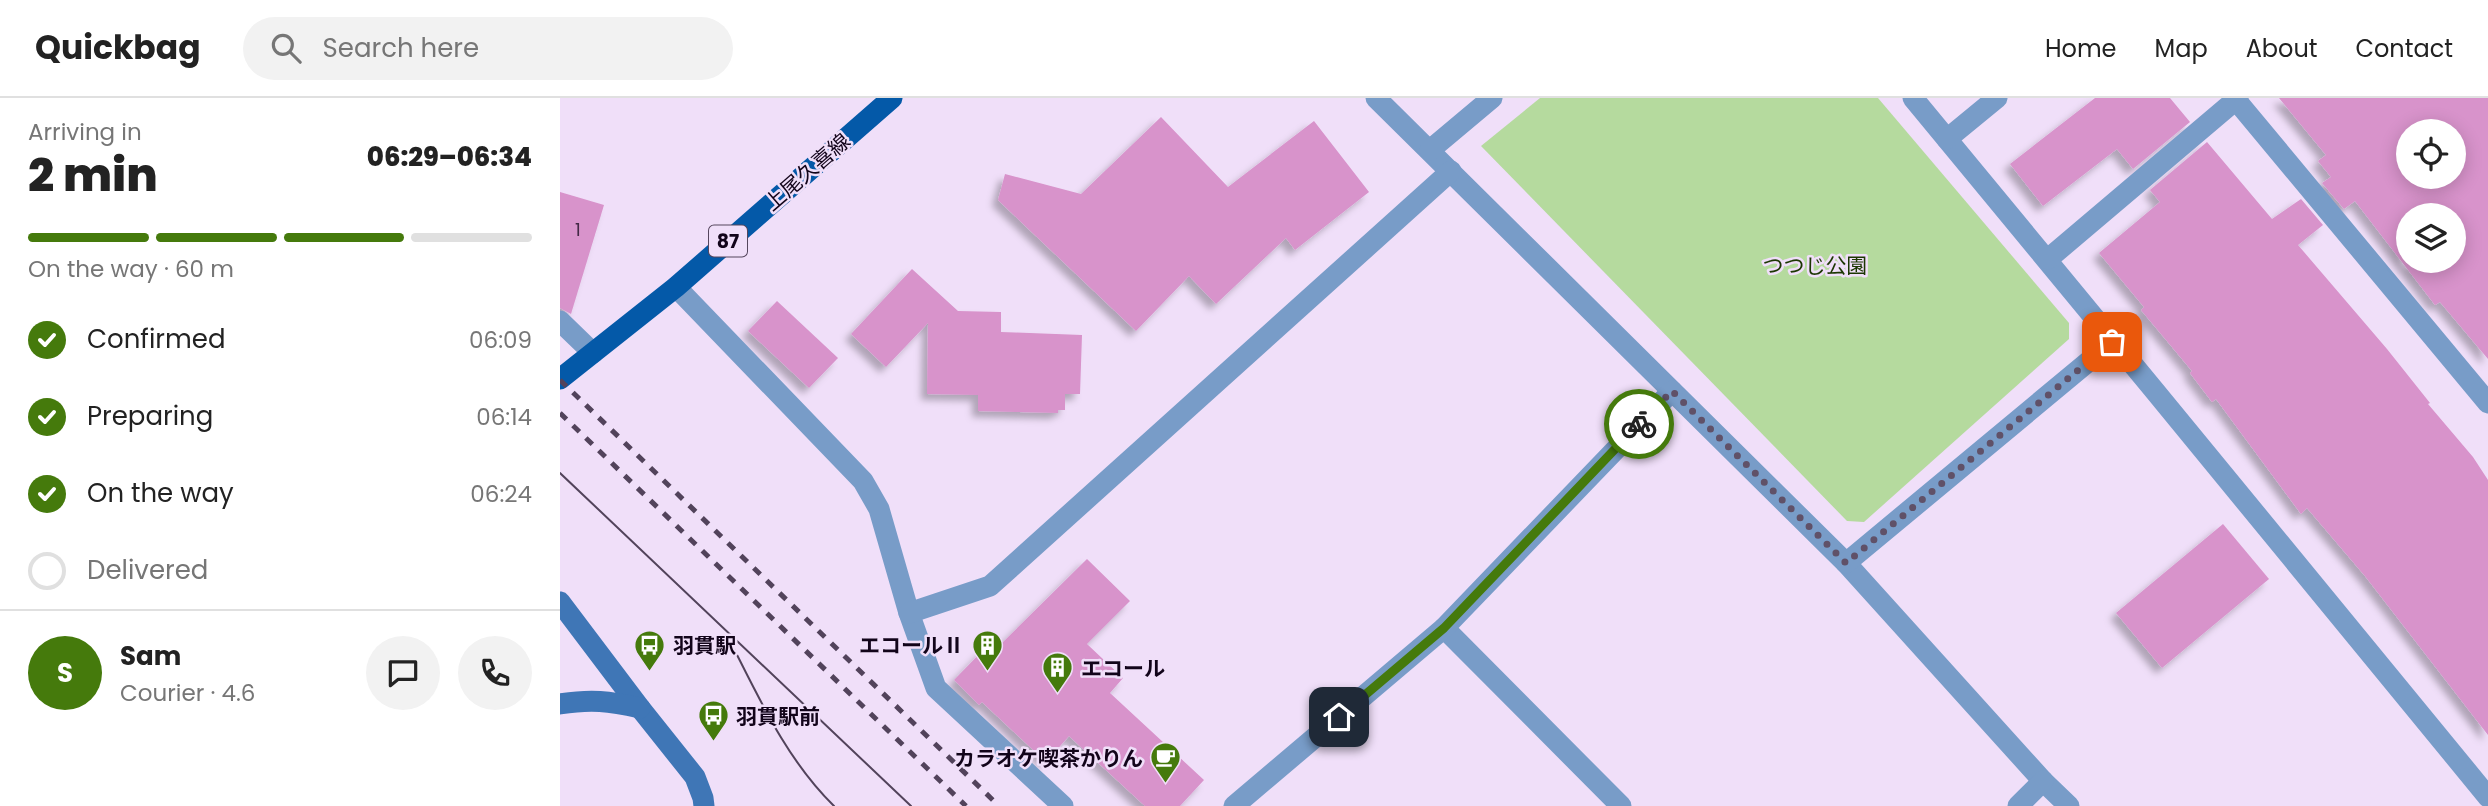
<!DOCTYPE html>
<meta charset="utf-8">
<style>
:root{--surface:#fff;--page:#f2f2f2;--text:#222;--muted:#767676;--line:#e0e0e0;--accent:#457a0c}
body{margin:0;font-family:Poppins,"Noto Sans JP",sans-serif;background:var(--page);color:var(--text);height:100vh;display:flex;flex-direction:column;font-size:26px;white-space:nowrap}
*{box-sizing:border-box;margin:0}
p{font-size:23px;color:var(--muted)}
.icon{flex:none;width:38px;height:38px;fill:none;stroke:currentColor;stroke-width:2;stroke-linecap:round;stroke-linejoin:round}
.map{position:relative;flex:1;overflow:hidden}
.sheet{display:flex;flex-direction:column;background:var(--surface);width:560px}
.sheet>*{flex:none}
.tools{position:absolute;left:1836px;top:21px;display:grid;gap:14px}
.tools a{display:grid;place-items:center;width:70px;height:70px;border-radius:50%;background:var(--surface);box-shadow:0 4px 18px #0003;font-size:35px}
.pin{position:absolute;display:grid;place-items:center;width:60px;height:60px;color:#fff;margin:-30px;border-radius:14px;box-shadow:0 4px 10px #0006}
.courier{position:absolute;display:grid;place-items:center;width:70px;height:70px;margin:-35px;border:5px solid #457a0c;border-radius:50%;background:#fff;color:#222;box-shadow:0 2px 9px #0007}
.overview em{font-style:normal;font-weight:800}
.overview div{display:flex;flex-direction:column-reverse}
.overview{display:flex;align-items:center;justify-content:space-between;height:119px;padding:0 28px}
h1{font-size:46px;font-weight:800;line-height:52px}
.bar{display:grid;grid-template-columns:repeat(4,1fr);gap:10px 7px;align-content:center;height:84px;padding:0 28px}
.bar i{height:9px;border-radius:5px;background:var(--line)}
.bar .on{background:var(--accent)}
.bar p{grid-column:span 4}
.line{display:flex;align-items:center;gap:18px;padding:0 28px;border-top:2px solid var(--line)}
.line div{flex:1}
.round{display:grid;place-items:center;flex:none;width:74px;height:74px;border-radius:37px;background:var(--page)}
ol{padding:0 28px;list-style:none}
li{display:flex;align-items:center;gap:21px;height:77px}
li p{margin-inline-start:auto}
li .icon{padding:7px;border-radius:50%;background:var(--accent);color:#fff;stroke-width:4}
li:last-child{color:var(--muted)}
li i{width:38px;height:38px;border:4px solid var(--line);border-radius:50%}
header{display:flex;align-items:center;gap:42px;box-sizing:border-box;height:98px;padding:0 35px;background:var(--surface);border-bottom:2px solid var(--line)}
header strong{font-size:33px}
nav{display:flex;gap:38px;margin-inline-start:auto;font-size:24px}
.search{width:490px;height:63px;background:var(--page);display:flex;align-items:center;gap:18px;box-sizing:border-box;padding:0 24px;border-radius:38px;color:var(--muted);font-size:26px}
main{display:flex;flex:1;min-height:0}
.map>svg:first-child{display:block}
.green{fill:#b5da9e}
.building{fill:#d893cb;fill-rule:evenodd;filter:url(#shadow)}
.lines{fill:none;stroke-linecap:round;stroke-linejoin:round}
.street{stroke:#789cc8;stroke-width:21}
.secondary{stroke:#3f76b6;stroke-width:21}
.primary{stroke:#0459a8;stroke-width:21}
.tram{stroke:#52435b;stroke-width:2}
.rail{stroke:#52435b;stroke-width:5;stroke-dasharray:9 9;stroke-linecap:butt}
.done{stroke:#605168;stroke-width:7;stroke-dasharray:0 12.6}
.route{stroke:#457a0c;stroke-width:9}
.labels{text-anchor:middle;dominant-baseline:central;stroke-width:5;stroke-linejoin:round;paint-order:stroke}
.number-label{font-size:18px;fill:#442846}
.shield{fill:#f0dff9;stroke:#55465d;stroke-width:2}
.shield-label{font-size:19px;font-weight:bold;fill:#12041a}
.street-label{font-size:21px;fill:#12041a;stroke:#f0dff9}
.park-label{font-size:21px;fill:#1c3702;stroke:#f0dff9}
.poi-label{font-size:21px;font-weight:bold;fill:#12041a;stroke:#f0dff9;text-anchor:start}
</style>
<header>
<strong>Quickbag</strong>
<div class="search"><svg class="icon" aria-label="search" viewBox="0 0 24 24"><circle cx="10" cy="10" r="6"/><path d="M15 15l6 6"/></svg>Search here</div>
<nav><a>Home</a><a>Map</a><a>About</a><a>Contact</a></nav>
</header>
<main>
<section class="sheet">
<div class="overview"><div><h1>2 min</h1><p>Arriving in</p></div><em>06:29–06:34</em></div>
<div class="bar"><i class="on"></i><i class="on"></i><i class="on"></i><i></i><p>On the way · 60 m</p></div>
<ol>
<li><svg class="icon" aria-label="check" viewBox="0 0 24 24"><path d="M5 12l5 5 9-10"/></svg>Confirmed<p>06:09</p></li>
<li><svg class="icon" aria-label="check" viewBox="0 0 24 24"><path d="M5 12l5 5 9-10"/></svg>Preparing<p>06:14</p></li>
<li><svg class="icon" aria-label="check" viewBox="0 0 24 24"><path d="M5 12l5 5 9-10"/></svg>On the way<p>06:24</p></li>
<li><i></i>Delivered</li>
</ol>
<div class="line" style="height:126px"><b class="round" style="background:var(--accent);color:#fff">S</b><div><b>Sam</b><p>Courier · 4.6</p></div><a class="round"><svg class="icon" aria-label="chat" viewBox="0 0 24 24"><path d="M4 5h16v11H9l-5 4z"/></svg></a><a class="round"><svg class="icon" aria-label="phone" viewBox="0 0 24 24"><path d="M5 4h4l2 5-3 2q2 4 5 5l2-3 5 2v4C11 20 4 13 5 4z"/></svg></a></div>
</section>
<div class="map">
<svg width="1928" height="708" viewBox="0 0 1928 708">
<defs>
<filter id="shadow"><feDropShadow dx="-6" dy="6" stdDeviation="3.5" flood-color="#0004"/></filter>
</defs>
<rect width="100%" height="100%" fill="#f0dff9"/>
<path class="green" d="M980,0h338l191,225v16l-205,183 -17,-1 -366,-375z"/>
<g class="building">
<path d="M1535,0h75l20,24 -57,47 -16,-20 -74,57 -33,-42z"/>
<path d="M1719,0h209v261l-48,-57 -5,3 -80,-104 -11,8 -22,-26 9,-6 -13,-16 8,-6zM1848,33h46v46h-46zM1848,117h46v46h-46z"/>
<path d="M601,19l67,70 86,-66 55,71 -74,58 -9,-12 -70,66 -27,-28 -53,55 -138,-131 7,-26 76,20z"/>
<path d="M1647,44l65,77 29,-20 22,26 -25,20 89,104 43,54 -2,1 45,53 15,23v255l-123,-159 -58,-68 -6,6 -85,-115 -4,3 -22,-29 2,-2 -51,-61 3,-3 -45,-54 61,-51 -10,-12z"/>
<path d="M0,94l44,13 -33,109 -11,-6z"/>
<path d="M352,171l46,42 43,1v20l81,3 -2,59h-15v16h-7v3l-80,-2v-16l-51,-1 1,-71 -42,44 -35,-33z"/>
<path d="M217,203l61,57 -29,30 -61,-57z"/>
<path d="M1663,426l46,55 -107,89 -46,-55z"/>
<path d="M527,461l43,42 -43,43 36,34 -13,15 94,87 -24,26h-35l-76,-70 -23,26 -64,-60 -3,3 -25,-25 40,-41 6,6z"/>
</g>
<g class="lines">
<g class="street">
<path d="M816,0l470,465 197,218 26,25"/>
<path d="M1353,0c193,232 383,466 575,699"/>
<path d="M1676,2l252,303"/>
<path d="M1387,41l50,-41"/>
<path d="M870,52l62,-52"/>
<path d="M1488,161l190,-161"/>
<path d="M116,189l187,194 16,28 30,104 27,75 127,118"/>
<path d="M0,223l33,32"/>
<path d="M1286,465l266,-221"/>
<path d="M349,515l81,-27 461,-415"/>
<path d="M884,530l177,178"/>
<path d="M674,708l210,-178 228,-237"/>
<path d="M1458,708l25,-25"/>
</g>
<g class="secondary">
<path d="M0,504l80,106 55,69 8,21 1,8"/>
<path d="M0,606c31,-5 49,-3 80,4"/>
</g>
<path class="primary" d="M0,281l116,-92 216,-189"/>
<g class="tram">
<path d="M0,375l351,333"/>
<path d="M170,543c30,59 57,119 104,165"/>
</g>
<g class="rail">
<path d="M0,282l439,426"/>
<path d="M0,315l406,393"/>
</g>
</g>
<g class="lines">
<path class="done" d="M1079,326l33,-33 174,172 266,-221"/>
<path class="route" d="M779,619l105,-89 195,-204"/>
</g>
<defs>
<symbol id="bus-pin" viewBox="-11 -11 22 30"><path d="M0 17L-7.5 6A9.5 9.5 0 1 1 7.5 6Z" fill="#457a0c" stroke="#f0dff9"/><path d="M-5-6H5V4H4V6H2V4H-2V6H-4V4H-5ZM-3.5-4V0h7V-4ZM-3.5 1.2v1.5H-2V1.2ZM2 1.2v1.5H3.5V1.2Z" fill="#fff"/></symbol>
<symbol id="building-pin" viewBox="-11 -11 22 30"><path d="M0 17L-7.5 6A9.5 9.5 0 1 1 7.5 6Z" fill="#457a0c" stroke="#f0dff9"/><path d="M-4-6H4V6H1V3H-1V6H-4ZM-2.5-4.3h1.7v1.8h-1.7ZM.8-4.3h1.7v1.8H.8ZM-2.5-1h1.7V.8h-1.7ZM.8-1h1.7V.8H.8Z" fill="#fff"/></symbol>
<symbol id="cafe-pin" viewBox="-11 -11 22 30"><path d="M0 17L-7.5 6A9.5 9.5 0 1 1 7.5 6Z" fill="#457a0c" stroke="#f0dff9"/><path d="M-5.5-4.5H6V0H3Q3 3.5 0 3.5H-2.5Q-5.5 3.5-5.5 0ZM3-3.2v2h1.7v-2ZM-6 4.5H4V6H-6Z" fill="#fff"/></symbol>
</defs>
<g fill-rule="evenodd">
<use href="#bus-pin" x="72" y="530" width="35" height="47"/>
<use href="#building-pin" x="410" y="530" width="35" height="47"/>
<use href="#building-pin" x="480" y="552" width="35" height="47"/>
<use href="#bus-pin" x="136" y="600" width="35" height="47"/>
<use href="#cafe-pin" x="588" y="642" width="35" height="47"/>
</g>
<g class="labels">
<g class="number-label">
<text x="18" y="131">1</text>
</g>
<rect class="shield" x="149" y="127.5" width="38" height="31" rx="5"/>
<g class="shield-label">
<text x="168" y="143">87</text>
</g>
<g class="street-label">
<text transform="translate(247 74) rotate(-41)">上尾久喜線</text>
</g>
<g class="park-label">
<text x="1255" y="167">つつじ公園</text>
</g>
<g class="poi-label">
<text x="113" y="547">羽貫駅</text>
<text x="404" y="547" text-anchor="end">エコールⅡ</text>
<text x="521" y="570">エコール</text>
<text x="176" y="618">羽貫駅前</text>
<text x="583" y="660" text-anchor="end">カラオケ喫茶かりん</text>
</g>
</g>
</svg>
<div class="tools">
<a><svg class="icon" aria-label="locate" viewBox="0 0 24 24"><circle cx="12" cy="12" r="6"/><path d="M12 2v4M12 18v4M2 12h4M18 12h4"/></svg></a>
<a><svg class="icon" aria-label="layers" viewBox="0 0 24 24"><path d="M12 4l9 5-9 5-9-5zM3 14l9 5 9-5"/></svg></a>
</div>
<div class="pin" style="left:1552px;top:244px;background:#ea580c"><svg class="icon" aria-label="bag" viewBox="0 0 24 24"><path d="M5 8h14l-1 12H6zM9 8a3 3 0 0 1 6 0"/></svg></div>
<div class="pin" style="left:779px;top:619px;background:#1f2937"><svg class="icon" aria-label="home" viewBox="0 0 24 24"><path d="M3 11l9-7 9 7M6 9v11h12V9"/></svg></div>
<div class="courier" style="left:1079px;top:326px"><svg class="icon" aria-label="bike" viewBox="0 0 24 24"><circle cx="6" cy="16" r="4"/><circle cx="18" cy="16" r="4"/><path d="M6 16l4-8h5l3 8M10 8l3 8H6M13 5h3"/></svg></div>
</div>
</main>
